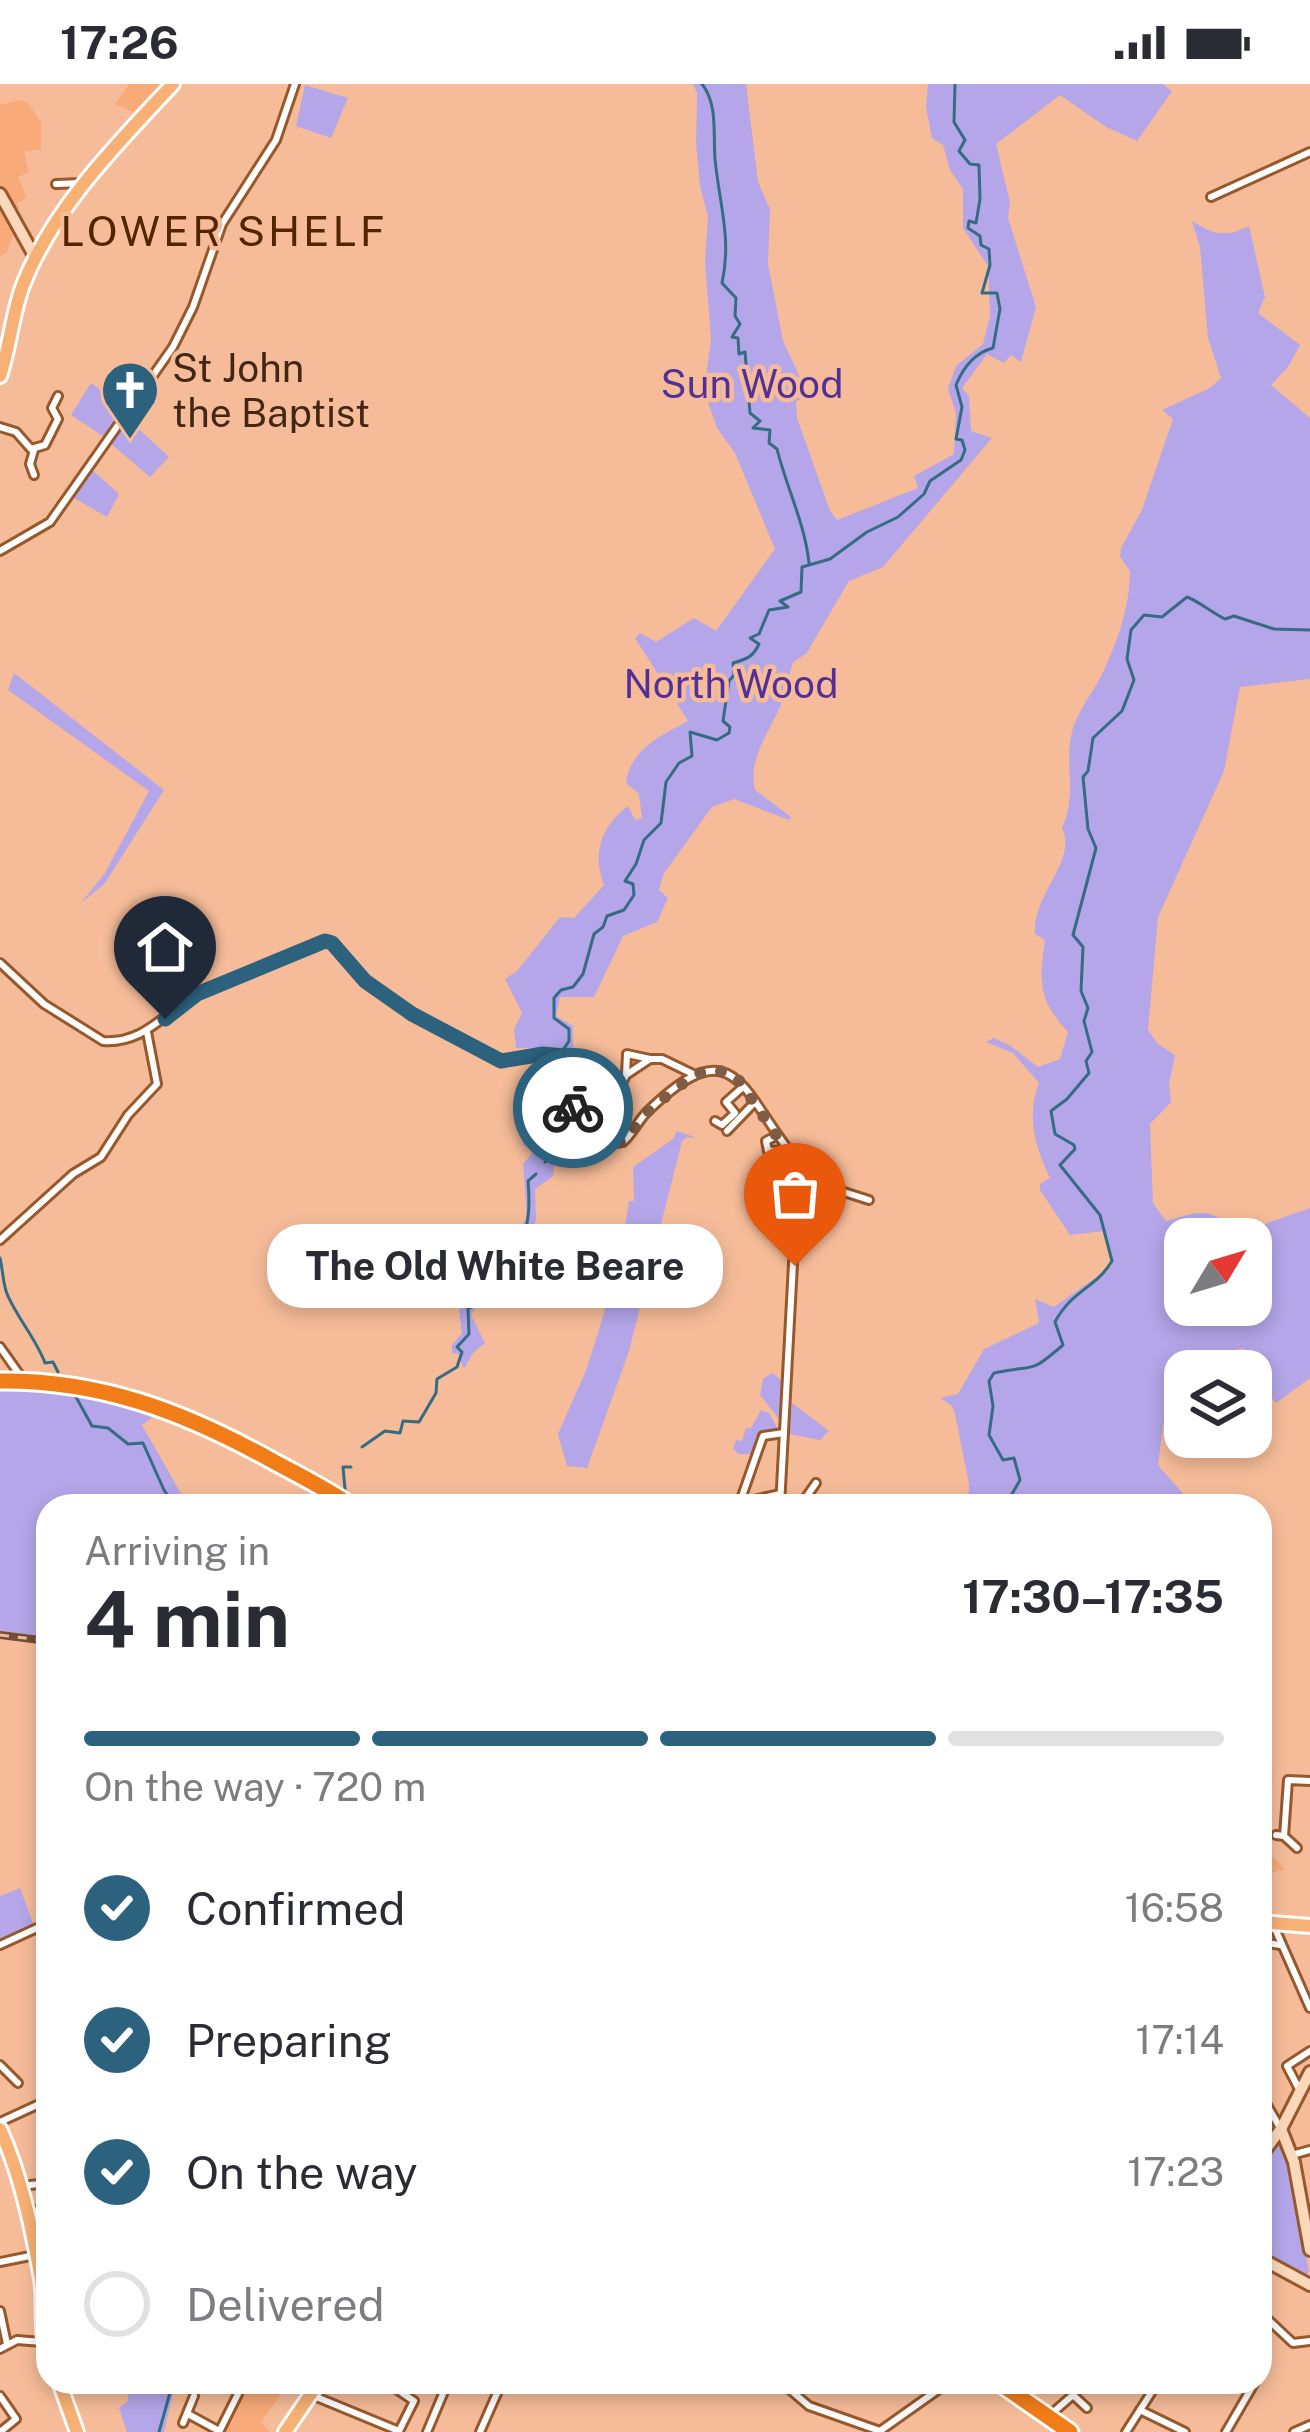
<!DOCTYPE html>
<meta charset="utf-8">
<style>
:root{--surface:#fff;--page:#f2f2f3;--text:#2b2b33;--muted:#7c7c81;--line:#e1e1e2;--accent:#2c627e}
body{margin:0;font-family:"Public Sans",sans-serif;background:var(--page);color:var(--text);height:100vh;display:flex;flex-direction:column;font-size:45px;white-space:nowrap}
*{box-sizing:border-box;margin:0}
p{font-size:39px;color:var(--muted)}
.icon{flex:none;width:66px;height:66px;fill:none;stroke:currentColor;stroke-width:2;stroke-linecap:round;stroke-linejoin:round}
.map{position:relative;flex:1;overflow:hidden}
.sheet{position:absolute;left:36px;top:1410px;width:1236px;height:900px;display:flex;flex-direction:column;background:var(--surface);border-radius:36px;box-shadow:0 6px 18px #0003}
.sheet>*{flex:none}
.needle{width:78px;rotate:52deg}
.buttons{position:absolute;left:1164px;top:1134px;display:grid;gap:24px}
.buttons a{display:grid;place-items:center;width:108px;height:108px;border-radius:24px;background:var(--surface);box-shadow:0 6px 18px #0003;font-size:60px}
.pin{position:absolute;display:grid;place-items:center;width:102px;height:102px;color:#fff;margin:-123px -51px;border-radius:50% 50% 50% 0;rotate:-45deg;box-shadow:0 0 12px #0007}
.pin .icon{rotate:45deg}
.courier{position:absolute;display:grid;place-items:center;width:120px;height:120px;margin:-60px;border:9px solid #2c627e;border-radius:50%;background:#fff;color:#222;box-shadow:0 3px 15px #0007}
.bubble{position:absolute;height:84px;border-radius:36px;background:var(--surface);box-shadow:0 6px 18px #0003;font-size:39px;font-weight:700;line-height:84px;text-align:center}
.overview em{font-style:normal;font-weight:700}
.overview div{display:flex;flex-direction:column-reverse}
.overview{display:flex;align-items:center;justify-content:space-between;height:204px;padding:0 48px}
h1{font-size:78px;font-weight:700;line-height:90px}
.bar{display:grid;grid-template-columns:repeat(4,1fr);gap:18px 12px;align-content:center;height:144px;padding:0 48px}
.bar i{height:15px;border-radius:9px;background:var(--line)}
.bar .current{background:var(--accent)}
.bar p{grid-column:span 4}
ol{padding:0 48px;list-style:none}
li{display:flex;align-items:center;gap:36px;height:132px}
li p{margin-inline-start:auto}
li .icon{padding:12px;border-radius:50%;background:var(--accent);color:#fff;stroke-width:4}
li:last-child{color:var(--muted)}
li i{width:66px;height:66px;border:6px solid var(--line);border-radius:50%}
.status{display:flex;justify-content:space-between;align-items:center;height:84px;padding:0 60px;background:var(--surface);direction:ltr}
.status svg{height:33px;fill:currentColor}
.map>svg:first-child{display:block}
.built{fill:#f8aa79}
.green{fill:#b4a6e9;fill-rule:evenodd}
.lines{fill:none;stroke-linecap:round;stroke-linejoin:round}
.stream{stroke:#356c83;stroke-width:3}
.street-casing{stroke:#97582b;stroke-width:12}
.secondary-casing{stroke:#97582b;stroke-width:16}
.primary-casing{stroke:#fff;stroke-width:18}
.highway-casing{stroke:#fff;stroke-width:21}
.street{stroke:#fff;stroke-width:6}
.secondary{stroke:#fbd8ba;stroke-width:10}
.primary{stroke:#f7b175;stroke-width:12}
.highway{stroke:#f17d19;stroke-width:15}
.rail-casing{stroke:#724f37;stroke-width:8}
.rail{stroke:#f6bc99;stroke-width:3;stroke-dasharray:9;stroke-linecap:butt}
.done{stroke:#815b43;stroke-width:12;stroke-dasharray:0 21.6}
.route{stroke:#2c627e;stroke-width:15}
.labels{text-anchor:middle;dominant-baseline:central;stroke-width:9;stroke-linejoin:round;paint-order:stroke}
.poi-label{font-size:39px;fill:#422714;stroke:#f6bc99;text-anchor:start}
.park-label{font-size:39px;fill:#523098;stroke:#f6bc99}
.neighbourhood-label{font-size:42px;letter-spacing:3px;fill:#522500;stroke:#f6bc99}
</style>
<div class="status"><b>17:26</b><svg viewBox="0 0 49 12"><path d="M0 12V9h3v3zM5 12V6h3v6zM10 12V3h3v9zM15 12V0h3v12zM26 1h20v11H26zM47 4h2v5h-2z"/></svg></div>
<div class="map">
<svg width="1310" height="2348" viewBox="0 0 1310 2348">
<rect width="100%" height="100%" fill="#f6bc99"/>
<g class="built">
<path d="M129,0h37l-29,30 -22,-10z"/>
<path d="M21,16l7,3 13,19v27l-17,3 5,20 -11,5 9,21 -10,5 3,5 -11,5 6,15 -8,24 -7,5v-152z"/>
<path d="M1260,1689l13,1 -9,73 21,22 -25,7z"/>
<path d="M249,2298l39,3 -27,37 9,10h-46z"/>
</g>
<g class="green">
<path d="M693,0h53l12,98 12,27 -2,55 15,77 26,56 -13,4 1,17 33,93 7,9 81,-32 -4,-12 40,-22 2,-41 -8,-24 8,-23 27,-22 7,-28 -2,-50 -25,-38v-39l-13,-19 -7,-25 -11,-7 -6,-31 2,-23h234l10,7 -35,50 -31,-14 -46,-32 -64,49 14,58 -2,16 28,89 -15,55 -10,-7 -7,8 -17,-9 -25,34 7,8 2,35 21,7 -109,129 -34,14 -43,73 -13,8c-5,15 -7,32 -14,47 -12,27 -31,50 -24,81l36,27 -2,3 -55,-21 -22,8 -48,66 -5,17 9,8 -11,24 -34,14 -29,61h-34l-4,19 17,10v23l-57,-1 -2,-19 8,-16 -17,-34 12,-8 43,-54 14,1 30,-33c-12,-31 -3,-59 24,-79l7,14 7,-2 -3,-24 -13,-11c4,-34 36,-48 62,-62l-53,-83 5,-5 16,9 38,-24 22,13 59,-82 -40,-96 -18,-25 -13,-37 7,-52 -6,-76 3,-47 -8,-30 -4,-43 1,-50z"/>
<path d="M305,1l43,13 -17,40 -35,-12z"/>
<path d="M1192,137c23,14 33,17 57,5l16,71 -7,16 42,32 -12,22 -17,18 39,33v261l-70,8 -16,84 -66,146 -10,113 10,14 17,11 -6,30 2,17 -21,22 3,79 13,18c36,-10 42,-15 73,12l71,-25v170l-34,25 -25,-30 -7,-25 -56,12 -19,19 -11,86 36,41h-226l1,-22 -14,-70 -3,-8 -12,-8 18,-4 26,-45 55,-26 -4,-24 19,8 58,-41 -8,-35 -34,4 -30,-45v-6l10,-6c-15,-32 -24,-61 -11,-95l-26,-30 -27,-11 8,-4 17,8 27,21 22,-8 8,-27c-30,-33 -29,-49 -23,-92l-10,-6c-3,-39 43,-74 27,-106 16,-33 1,-66 11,-100 7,-21 22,-38 31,-58 14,-30 26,-65 26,-99l-10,-14 1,-9 21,-38 31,-91 -11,-9 48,-22 11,-10 -13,-40 -8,-91zM1185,1155h66v66h-66z"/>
<path d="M91,299l35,26 -20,29 -35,-23z"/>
<path d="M128,335l41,38 -19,20 -40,-34z"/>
<path d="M92,386l27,24 -12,23 -35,-20z"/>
<path d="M14,589l150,117 -59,93 -24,20 24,-30 44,-82 -141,-101z"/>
<path d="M555,975h8l7,38 -5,31 -7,4 -5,44 -18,13 1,31 -18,40 -11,19 -30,25 -6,11 14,28 -12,10 -9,16 -6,-16 -6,1v-9l10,-12 -3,-23 13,-16 16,-2 -4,-8 13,-8 2,-13 28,-46 -4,-53 11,-13 -11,-6 -2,-10 18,3c16,-25 20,-46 12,-74z"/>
<path d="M677,1047l20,7 -10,-1 -5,4 -53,210 -42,117 -20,-2 -9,-32 29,-66 18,-58 -5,-9 8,-26 12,-18 9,-56h5l-1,-34 40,-28z"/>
<path d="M772,1289l12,9 -1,42 -23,-29 3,-16z"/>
<path d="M0,1301h43l117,27 -18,13 46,81h-140v131l-48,-6z"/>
<path d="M792,1319l37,28 -9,9 -31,-6z"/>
<path d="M761,1326l8,3 10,18 -15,2 -11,21h-14l-6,-5 3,-9 6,1 4,-13h5z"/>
<path d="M20,1804l14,38 -34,16v-46z"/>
<path d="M1275,2062l9,1 25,124 -3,5 -6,1 -40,-27v-85z"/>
<path d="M128,2298h48l-12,50h-37l-8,-24 9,-7z"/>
</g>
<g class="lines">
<g class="stream">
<path d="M702,0c16,20 11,50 13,75 4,43 17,80 7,124l14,15 -1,18 5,8 -8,13 6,1 1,16 6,-2 5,61 10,8 -7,7 17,2 -1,13 8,6c10,40 28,75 32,114"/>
<path d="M545,1078l10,-16v-24l9,-30 -1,-24 -5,-10 11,-17v-12l-15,-11v-20l7,-8 12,-3 10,-13 11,-40 9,-7 4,-11 17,-6 10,-15 -1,-11 -8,-3 11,-17 8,-24 17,-17 5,-41 13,-19 13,-7 -2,-24 27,8 12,-7 1,-6 -7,-6 6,-40 5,-6 -1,-12c14,-4 20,-6 26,-19l-9,-6 9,-4 10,-24 19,-3 -8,-6 21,-9 1,-25 28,-8 37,-27 31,-15 26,-23 6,-13 31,-21 4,-10 -3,-10 -6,-1 6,-32 -6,-22c7,-17 18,-32 37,-37l7,-39 -3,-16h-15l8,-28 -1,-16 -8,-4 -1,-9 -12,-8 1,-7 7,2 4,-24 -1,-34 -9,-1 -11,-13 6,-11 -11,-18 1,-38"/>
<path d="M0,1174c3,12 3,29 8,38 11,24 29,45 37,67l8,-1 5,10"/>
<path d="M76,1313l16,29 16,2 20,16 15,-1 21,47 11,16"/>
<path d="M362,1363l23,-16 15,2 3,-12 16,1 17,-29 1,-14 20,-12 5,-15 -5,-5 12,-13 -1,-25 17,-12 2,-13 16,-7 -2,-13c28,-21 30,-51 27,-83l8,-7"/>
<path d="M345,1405l-2,-22h8"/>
<path d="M1005,1422l15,-26 -6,-22 -11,2 -14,-25 4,-29 -4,-25 5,-8c43,-10 32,4 69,-28l-8,-23c17,-32 41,-34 57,-61l-12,-46 -40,-50 15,-16 -1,-4 -19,-11 -4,-23 16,-12 22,-26 -3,-12 6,-9 -8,-31 4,-13 -7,-17 2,-44 -10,-12 23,-87 -8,-19 -5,-52 5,-6 5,-33 29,-27 12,-31 -7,-21 4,-29 13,-15 18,2 25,-20c13,5 24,15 38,22l9,-3 40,13 36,1"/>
<path d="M159,2348l14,-50"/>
</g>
<defs>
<g id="street">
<path d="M56,100l26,-1"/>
<path d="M1211,113l99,-45"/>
<path d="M0,343l16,5 15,17 14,-4 13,-26 -6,-11 6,-12"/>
<path d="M34,366l-4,14 4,11"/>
<path d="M0,467l50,-29 123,-175 20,-40 29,-83 54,-84 19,-56"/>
<path d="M0,879l44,41 59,37c44,3 63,-32 99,-49 40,-19 83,-31 123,-51l7,2 33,38 47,33 89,47 42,-7 22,3c12,33 4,97 58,85 10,-9 15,-21 24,-30 88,-86 94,-21 147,45l4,14 -18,335"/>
<path d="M626,990l1,-20 23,5"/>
<path d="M715,1037l7,4 13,-12 -9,-11 17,-15"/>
<path d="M727,1047l28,-29"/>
<path d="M776,1052l-10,5 2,10 20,-1"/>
<path d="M613,1060l-4,-33 17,-36 24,-16h12l33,16"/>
<path d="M798,1100l24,1 47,15"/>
<path d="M0,1156l73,-66 28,-17 27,-42 29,-31 -10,-52"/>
<path d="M0,1263l22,31"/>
<path d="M740,1418l23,-66 21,-3"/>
<path d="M726,1422l54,-12"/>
<path d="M800,1422l16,-23"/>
<path d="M1276,1751l8,1 13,12"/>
<path d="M1284,1752l4,-56 22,1"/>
<path d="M1273,1840l37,84"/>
<path d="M1260,1858l20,3"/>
<path d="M0,1861l48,-22"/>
<path d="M0,1981l18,18"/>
<path d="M1300,2007l-13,-25 23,-15"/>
<path d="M1260,2009l19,33"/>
<path d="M0,2038l48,-22"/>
<path d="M1292,2071l18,-5"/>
<path d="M21,2102l27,-3"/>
<path d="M27,2120l7,7 5,28"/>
<path d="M0,2178l35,-7"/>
<path d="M0,2227l7,33"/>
<path d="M1260,2228l33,31 17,-2"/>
<path d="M0,2265l17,-9 25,2"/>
<path d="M781,2298l28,24 71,25 69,-49"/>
<path d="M0,2312l16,23 -16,13"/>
<path d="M314,2312l85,35 15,-30 -28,-19"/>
<path d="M1140,2326l45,22"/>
<path d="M188,2330l31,17"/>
<path d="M1050,2331l23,-20 14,13"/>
<path d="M183,2339l11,-27"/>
<path d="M219,2348l25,-50"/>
<path d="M427,2348l21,-50"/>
<path d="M480,2348l22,-50"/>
<path d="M1126,2348l32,-50"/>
<path d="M1226,2348l29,-50"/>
<path d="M1294,2348l16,-7"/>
</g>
<g id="secondary">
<path d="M0,110l36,65"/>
<path d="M1281,2045l13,33 16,88"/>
<path d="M1260,2073l21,-28 29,-57"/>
<path d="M1260,2174l50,27"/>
</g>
<g id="primary">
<path d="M0,292c10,-30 12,-62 23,-91 30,-77 94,-141 150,-201"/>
<path d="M1260,1838l50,4"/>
<path d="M0,2045c21,46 32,100 41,150 4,26 -2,51 7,76"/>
<path d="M59,2298l18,50"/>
<path d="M285,2348l34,-50"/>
</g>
<g id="highway">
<path d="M0,1297c101,-1 184,31 271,79 27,15 55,28 80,46"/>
<path d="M998,2298l72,50"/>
</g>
</defs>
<use href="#street" class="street-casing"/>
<use href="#secondary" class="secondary-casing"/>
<use href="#primary" class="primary-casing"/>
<use href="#highway" class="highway-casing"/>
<use href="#street" class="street"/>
<use href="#secondary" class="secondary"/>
<use href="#primary" class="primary"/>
<use href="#highway" class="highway"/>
<defs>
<path id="rail" d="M0,1551l48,6"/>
</defs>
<use href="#rail" class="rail-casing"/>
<use href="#rail" class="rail"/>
</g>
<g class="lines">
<path class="done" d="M573,1024l19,30 13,6 18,-2 28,-34 43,-33 18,-6 23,6 61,89 -1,102"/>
<path class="route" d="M165,935l32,-25 128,-53 7,2 33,38 47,33 89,47 42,-7 20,2 5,8 5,44"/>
</g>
<defs>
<symbol id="church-pin" viewBox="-11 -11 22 30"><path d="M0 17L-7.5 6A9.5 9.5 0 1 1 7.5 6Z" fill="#2c627e" stroke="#f6bc99"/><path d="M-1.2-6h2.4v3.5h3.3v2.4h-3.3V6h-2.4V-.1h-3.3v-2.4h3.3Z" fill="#fff"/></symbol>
</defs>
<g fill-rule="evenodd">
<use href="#church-pin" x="97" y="273" width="66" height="90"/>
</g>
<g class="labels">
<g class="poi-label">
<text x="172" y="284">St John<tspan x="172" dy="45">the Baptist</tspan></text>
</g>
<g class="park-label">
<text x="752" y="300">Sun Wood</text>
<text x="731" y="600">North Wood</text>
</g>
<g class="neighbourhood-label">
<text x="224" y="146">LOWER SHELF</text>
</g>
</g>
</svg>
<div class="buttons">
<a><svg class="needle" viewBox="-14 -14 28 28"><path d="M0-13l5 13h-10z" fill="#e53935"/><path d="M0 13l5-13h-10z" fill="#7c7c81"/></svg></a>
<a><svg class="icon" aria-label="layers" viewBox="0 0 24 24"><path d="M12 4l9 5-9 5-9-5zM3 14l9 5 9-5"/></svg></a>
</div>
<div class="pin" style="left:795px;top:1182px;background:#ea580c"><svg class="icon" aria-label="bag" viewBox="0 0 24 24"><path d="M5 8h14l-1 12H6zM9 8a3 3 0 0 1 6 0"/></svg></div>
<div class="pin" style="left:165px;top:935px;background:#1f2937"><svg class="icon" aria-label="home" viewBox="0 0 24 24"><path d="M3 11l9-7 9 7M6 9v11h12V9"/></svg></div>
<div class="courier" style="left:573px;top:1024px"><svg class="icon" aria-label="bike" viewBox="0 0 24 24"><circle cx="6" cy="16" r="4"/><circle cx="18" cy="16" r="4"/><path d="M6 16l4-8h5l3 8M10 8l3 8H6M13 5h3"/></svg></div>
<div class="bubble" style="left:267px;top:1140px;width:456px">The Old White Beare</div>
<section class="sheet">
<div class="overview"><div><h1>4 min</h1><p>Arriving in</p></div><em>17:30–17:35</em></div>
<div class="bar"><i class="current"></i><i class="current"></i><i class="current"></i><i></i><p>On the way · 720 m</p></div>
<ol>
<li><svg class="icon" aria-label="check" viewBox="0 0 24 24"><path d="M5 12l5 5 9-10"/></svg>Confirmed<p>16:58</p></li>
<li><svg class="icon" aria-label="check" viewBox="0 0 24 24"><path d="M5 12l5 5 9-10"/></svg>Preparing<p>17:14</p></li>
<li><svg class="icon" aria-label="check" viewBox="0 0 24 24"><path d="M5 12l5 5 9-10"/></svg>On the way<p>17:23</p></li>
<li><i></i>Delivered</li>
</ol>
</section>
</div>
